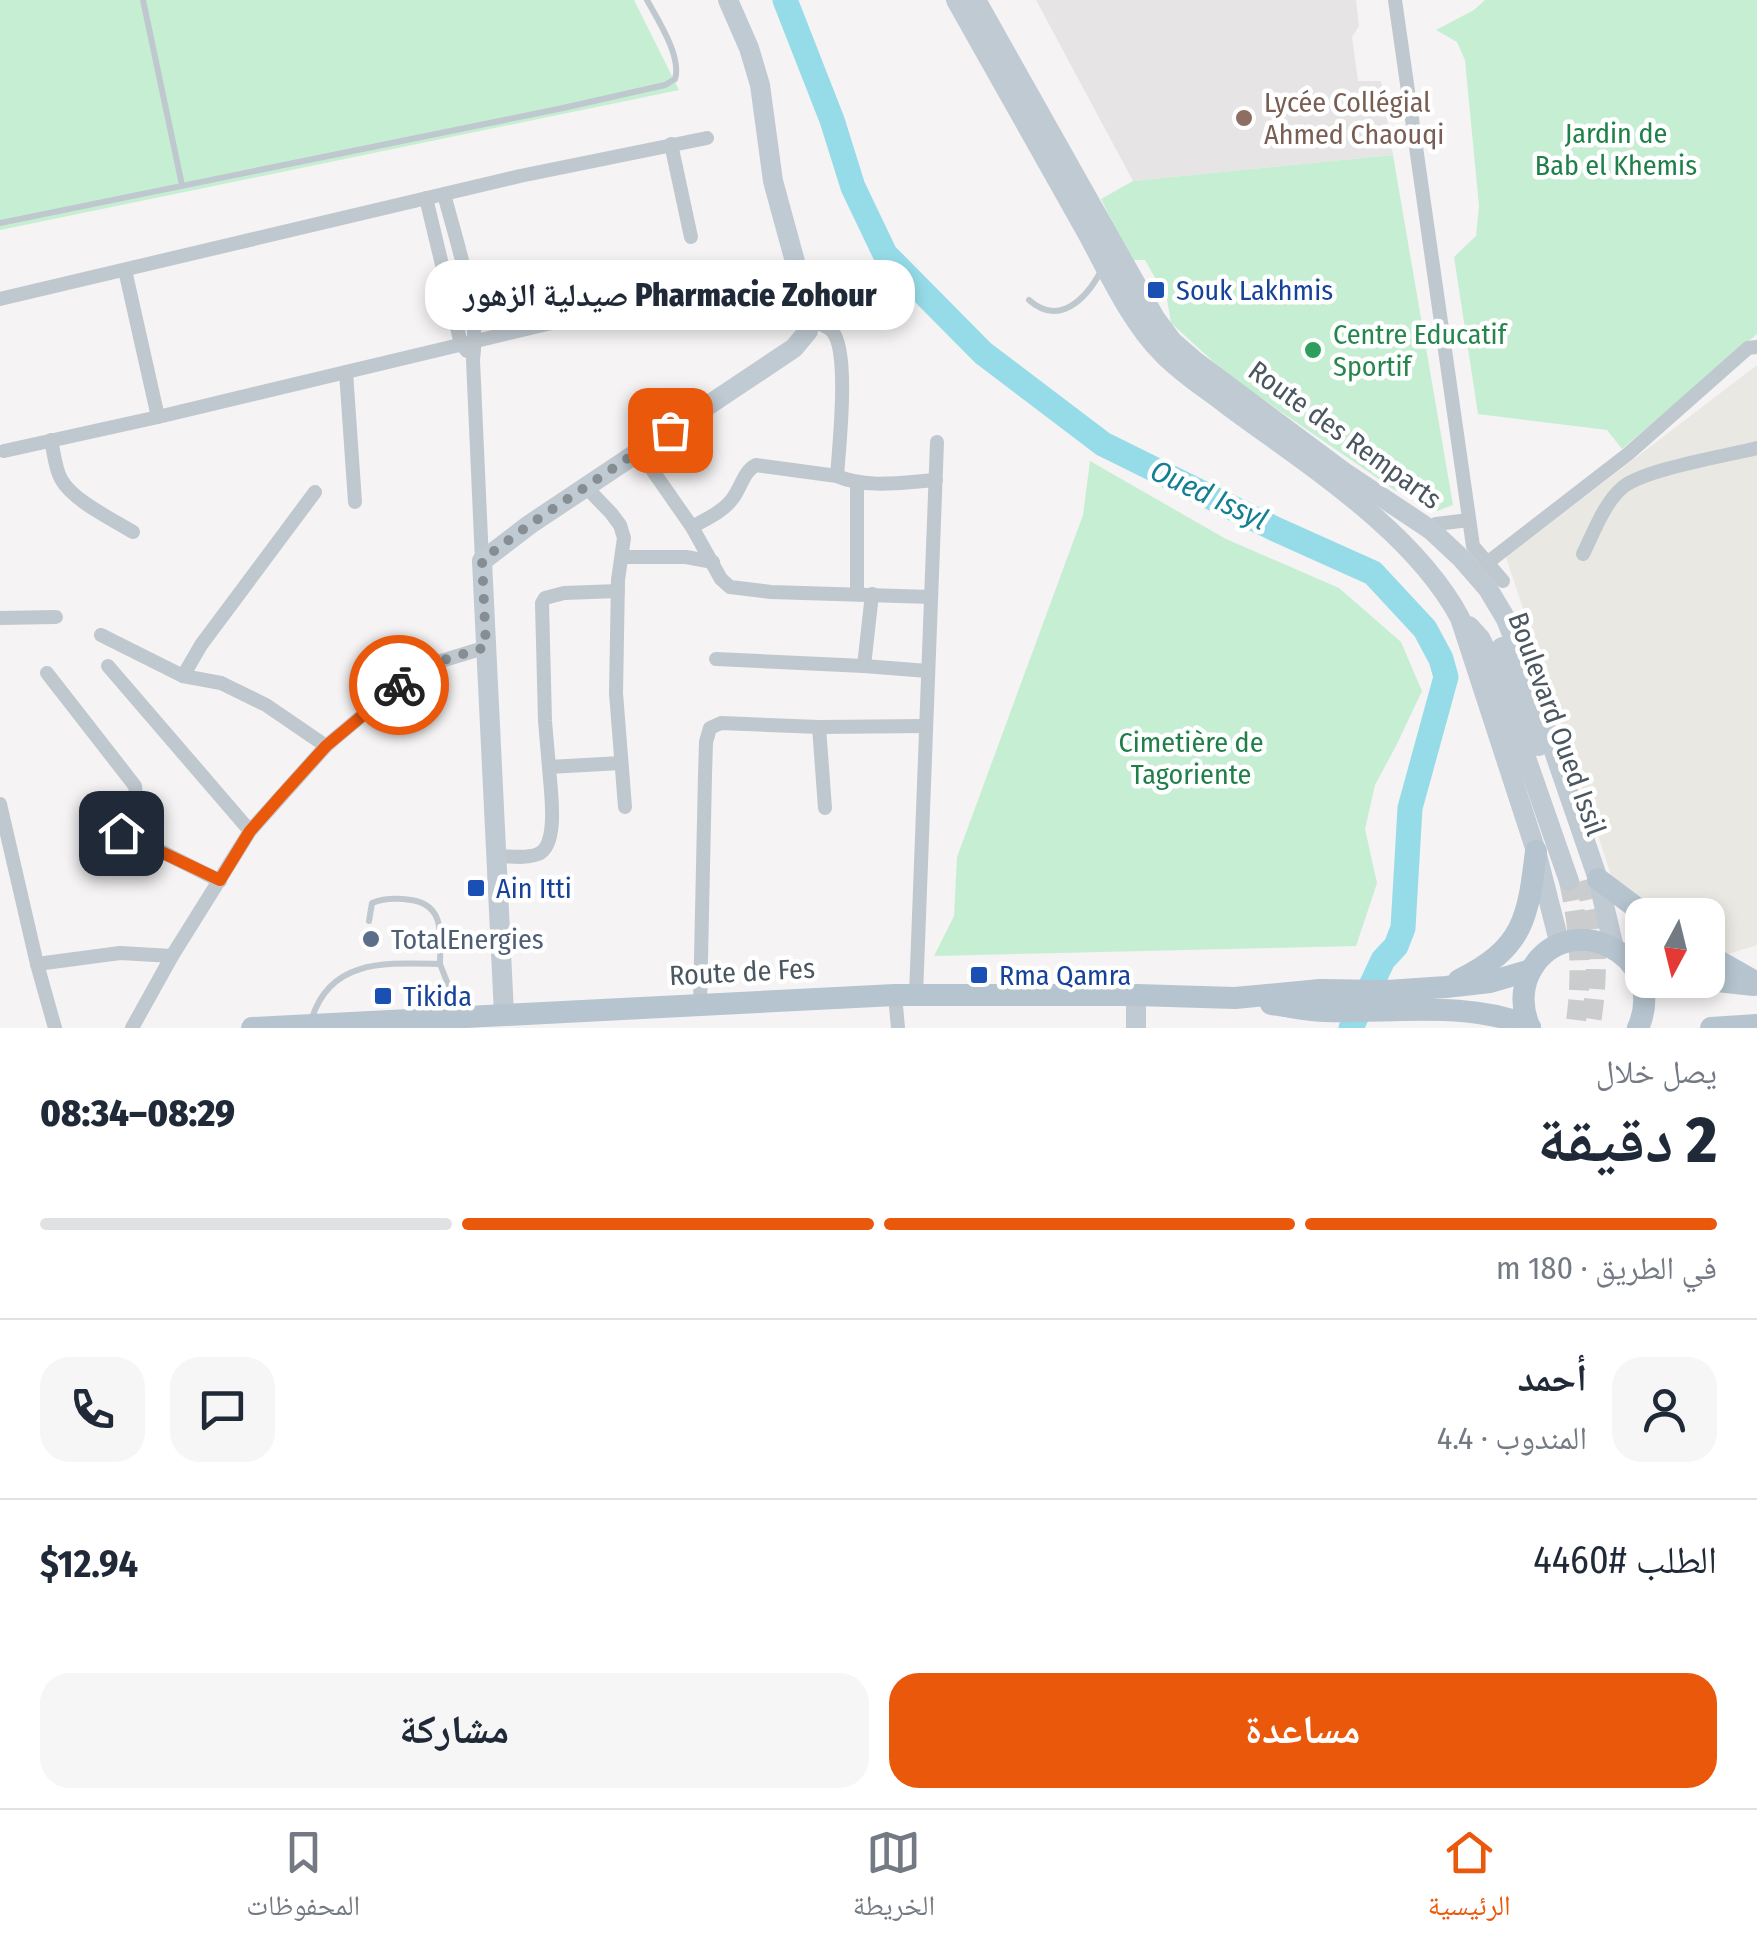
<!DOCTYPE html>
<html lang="ar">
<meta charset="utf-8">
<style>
:root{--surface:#fff;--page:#f6f6f7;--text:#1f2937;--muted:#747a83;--line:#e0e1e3;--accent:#ea580c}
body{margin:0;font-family:"Fira Sans Condensed","Noto Naskh Arabic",sans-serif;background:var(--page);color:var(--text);direction:rtl;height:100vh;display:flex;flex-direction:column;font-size:38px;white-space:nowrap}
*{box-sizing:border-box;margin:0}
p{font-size:32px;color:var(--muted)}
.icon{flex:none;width:55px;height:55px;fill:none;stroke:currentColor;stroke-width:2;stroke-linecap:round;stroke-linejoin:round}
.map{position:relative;height:1028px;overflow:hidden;direction:ltr}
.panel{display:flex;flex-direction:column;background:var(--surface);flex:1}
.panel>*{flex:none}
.needle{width:65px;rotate:187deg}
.buttons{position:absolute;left:1625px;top:898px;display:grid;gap:20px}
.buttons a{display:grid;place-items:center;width:100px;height:100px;border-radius:20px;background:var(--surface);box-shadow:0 5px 15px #0003;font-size:50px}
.pin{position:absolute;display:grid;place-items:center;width:85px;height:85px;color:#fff;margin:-42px;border-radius:20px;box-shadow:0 5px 15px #0006}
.courier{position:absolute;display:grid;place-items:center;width:100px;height:100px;margin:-50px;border:8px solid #ea580c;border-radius:50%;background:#fff;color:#222;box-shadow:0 2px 12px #0007}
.bubble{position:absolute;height:70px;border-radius:30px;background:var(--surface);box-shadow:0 5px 15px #0003;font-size:32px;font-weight:800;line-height:70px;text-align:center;direction:rtl}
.summary em{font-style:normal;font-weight:800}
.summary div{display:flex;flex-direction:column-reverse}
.summary{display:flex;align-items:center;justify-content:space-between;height:170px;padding:0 40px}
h1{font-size:65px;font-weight:800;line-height:75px}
.bar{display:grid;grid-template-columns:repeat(4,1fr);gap:15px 10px;align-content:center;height:120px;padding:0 40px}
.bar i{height:12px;border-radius:8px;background:var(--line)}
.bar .selected{background:var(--accent)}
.bar p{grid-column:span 4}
.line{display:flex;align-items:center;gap:25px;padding:0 40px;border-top:2px solid var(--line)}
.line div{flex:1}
.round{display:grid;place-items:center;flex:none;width:105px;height:105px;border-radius:30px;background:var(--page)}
.cta{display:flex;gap:20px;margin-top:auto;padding:20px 40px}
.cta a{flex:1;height:115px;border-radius:30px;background:var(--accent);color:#fff;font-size:40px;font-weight:800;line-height:115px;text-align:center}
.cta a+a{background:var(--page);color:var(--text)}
.dock{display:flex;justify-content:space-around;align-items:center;height:140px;border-top:2px solid var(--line);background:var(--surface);font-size:28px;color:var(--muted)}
.dock a{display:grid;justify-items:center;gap:5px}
.dock .selected{color:var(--accent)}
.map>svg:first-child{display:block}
.commercial{fill:#eae8e2}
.education{fill:#e6e4e5}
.green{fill:#c6eed3}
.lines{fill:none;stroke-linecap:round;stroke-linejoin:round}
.river{stroke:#96dce8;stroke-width:25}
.secondary-tunnel{stroke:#caccce;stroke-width:20;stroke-dasharray:20 10;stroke-linecap:butt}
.lane{stroke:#bfc8ce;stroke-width:6}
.street{stroke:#bfc8ce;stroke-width:14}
.secondary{stroke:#c0cad3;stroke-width:20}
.primary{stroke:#b5c4cf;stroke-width:22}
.done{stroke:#868e93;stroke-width:10;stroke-dasharray:0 18}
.route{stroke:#ea580c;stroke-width:12}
.education-dot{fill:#8d6e63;stroke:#fff;stroke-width:4}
.transit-dot{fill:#1a4fb4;stroke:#fff;stroke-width:4}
.leisure-dot{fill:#2e9e5b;stroke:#fff;stroke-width:4}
.service-dot{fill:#5c6f8a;stroke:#fff;stroke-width:4}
.labels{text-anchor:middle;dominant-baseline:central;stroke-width:9;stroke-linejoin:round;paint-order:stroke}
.education-label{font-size:28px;fill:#785e54;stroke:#fff;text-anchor:start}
.park-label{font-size:28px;fill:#1e7f49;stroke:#fff}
.transit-label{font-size:28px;fill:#164399;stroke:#fff;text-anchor:start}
.leisure-label{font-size:28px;fill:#27864d;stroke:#fff;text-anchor:start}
.street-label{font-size:28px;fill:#4b5760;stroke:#fff}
.service-label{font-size:28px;fill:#4e5e75;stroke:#fff;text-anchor:start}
.water-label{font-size:30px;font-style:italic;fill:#147f91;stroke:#fff}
</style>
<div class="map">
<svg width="1757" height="1028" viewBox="0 0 1757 1028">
<rect width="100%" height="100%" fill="#f5f3f3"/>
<path class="commercial" d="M1757,365v580l-32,10 -17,-12v-28h-42l-54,-37 -106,-321z"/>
<path class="education" d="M1036,0h320l3,26 -7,11 6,44h23l12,74 -260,26z"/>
<g class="green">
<path d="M0,0h634l45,90 -679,140z"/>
<path d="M1485,0h272v334l-135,115 -15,-19 -129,-16 -24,-157 22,-21 3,-30 -14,-146 -8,-18 -21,-12 38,-20z"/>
<path d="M1393,155l60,350 -16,6 -33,-26 -8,6 -167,-115 -58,-53 -4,-24 -22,-39h-15l-29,-61 32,-18z"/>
<path d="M1090,461l136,78 113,49 62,54 21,49 -25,53 -22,41 -10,44 12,54 -21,63 -422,10 20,-40 3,-59 126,-342z"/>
</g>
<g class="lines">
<path class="river" d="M785,0l47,120 21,67 32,67 98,99 120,91 172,85 98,44 52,56 16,30 5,18 -36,131 -7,120 -7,18 -13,14 -32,68"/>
<g class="secondary-tunnel">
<path d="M1585,880c13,48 14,99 5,148"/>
<path d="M1569,881c11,50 14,96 6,147"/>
</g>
<g class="lane">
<path d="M143,0l39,185"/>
<path d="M0,223l563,-115 102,-23 10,-6c7,-22 -17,-59 -28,-79"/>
<path d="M1029,300c30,27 57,-1 72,-29"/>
<path d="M369,921l3,-18c12,-5 26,-5 39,-3 35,5 29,37 29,64"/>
<path d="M312,1018c19,-60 75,-55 128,-54l18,46"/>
</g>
<g class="street">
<path d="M1395,0l78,546 30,35"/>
<path d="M671,144l20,93"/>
<path d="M444,194c13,51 36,114 29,166l9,201"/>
<path d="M426,198l35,146 6,7"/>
<path d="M125,270l33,147"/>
<path d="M694,292c5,9 11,23 19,27 16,9 46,-21 56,-32"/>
<path d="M0,299l520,-123 187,-38"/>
<path d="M810,321c8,2 16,4 22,10 18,19 7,116 5,145"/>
<path d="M346,372l9,130"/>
<path d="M51,440c3,13 4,28 10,39 12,22 51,40 72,53"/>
<path d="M4,451l154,-34 481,-115 70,-13 34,-2 59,1"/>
<path d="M639,451l53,76 29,52 9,8 41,5 160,5"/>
<path d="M857,482v112"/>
<path d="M586,487l25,26 9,12 4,13 -6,42 -2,113 9,114"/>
<path d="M692,527c14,-8 31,-15 41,-29 9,-12 10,-26 23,-33l81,11c29,13 68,6 99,4"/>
<path d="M1431,530l5,-6 33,-4"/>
<path d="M1583,554c11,-22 21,-51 40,-67 22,-18 103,-31 134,-39"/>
<path d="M622,557h64l27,5"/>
<path d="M1487,563l141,-109 120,-106 9,-1"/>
<path d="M872,594l-8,72 64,5"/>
<path d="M0,618l56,-1"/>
<path d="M101,635l82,41 38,7 45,22 60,41"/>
<path d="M716,659l148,7"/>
<path d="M108,666l142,165"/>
<path d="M47,673l88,113 1,9 -20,29 1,5 103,52"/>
<path d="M183,676l18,-31 114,-153"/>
<path d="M819,727l6,81"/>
<path d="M549,767l-4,-46 -3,-118 3,-5 19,-5 54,-2"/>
<path d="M0,804l37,160 18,64"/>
<path d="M497,856c12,0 30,3 41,-2 22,-9 12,-67 11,-87l72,-4"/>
<path d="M37,964l83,-11 52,3"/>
<path d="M895,995l3,33"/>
<path d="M916,995l21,-553"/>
<path d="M700,1004l5,-229 1,-33 4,-14 11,-5 98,4 107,-1"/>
<path d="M132,1028l40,-72 78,-125 76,-85 82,-69 23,-13 56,-17"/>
</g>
<g class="secondary">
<path d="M956,0c43,77 86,154 130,231 22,40 44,90 76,122 19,20 43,35 65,52 78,58 186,125 233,213l76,233 24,94"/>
<path d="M976,0l179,318 17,23 23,20 149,111 87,58 30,28 27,31 18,30 20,51 72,209 16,69"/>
<path d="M1469,626l11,12 14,28 75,215"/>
<path d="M1502,647l37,99"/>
<path d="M1136,995v33"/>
<path d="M504,1014l-22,-453 47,-36 265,-177 14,-17 1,-18 -36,-132 -13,-96 -11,-37 -21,-48"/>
</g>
<g class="primary">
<path d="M1598,879l48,36"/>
<path d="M1708,955l49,28"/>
<path d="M1459,980c65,-32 69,-62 77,-129"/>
<path d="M1708,980l46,5"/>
<path d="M1271,1004c18,2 37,7 55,7 65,2 144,-11 204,16"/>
<path d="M252,1028l643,-33h241l99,3 85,-8 67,1 59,-4 44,-5 41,-12"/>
<path d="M1530,1028c-8,-18 -9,-36 -1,-54 34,-70 142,-22 109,54"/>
<path d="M1711,1028l46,-3"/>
</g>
</g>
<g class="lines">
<path class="done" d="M399,685l32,-21 55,-17 -4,-87 47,-35 141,-95"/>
<path class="route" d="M121,833l99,47 30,-49 30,-34 46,-51 73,-61"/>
</g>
<circle class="education-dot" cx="1244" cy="118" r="10"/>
<g class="transit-dot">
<rect x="1146" y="280" width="20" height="20" rx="5"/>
<rect x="466" y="878" width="20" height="20" rx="5"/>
<rect x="969" y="965" width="20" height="20" rx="5"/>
<rect x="373" y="986" width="20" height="20" rx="5"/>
</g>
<circle class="leisure-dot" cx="1313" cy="350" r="10"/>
<circle class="service-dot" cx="371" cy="939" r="10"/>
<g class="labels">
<g class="education-label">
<text x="1264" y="102">Lycée Collégial<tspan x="1264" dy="32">Ahmed Chaouqi</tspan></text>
</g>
<g class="park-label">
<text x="1616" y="133">Jardin de<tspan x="1616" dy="32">Bab el Khemis</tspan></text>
<text x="1191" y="742">Cimetière de<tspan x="1191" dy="32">Tagoriente</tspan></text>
</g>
<g class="transit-label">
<text x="1176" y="290">Souk Lakhmis</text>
<text x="496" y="888">Ain Itti</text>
<text x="999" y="975">Rma Qamra</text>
<text x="403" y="996">Tikida</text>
</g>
<g class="leisure-label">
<text x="1333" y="334">Centre Educatif<tspan x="1333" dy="32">Sportif</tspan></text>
</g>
<g class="street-label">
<text transform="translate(1345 435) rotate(36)">Route des Remparts</text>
<text transform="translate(1557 724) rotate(70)">Boulevard Oued Issil</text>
<text transform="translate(742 972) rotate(-3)">Route de Fes</text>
</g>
<g class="service-label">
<text x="391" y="939">TotalEnergies</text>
</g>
<g class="water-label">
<text transform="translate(1209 495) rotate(25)">Oued Issyl</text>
</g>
</g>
</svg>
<div class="buttons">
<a><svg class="needle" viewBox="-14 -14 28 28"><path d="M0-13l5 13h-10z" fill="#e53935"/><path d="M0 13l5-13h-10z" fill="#747a83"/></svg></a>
</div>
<div class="pin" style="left:670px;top:430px;background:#ea580c"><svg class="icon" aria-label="bag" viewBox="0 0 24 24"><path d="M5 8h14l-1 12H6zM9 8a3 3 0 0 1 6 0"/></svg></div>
<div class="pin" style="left:121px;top:833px;background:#1f2937"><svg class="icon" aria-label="home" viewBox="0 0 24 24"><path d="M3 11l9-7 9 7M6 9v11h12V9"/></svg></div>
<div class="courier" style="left:399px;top:685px"><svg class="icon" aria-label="bike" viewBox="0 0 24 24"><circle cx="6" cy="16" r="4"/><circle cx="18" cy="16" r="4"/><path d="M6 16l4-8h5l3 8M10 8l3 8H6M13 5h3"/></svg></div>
<div class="bubble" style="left:425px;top:260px;width:490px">Pharmacie Zohour صيدلية الزهور</div>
</div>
<section class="panel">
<div class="summary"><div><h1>2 دقيقة</h1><p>يصل خلال</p></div><em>08:29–08:34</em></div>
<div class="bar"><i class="selected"></i><i class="selected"></i><i class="selected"></i><i></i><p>في الطريق · 180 m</p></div>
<div class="line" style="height:180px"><a class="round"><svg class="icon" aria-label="person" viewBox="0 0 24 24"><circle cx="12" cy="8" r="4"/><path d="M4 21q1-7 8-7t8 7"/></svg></a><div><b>أحمد</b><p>المندوب · 4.4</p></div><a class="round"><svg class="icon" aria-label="chat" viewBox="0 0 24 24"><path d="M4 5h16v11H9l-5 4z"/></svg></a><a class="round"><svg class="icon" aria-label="phone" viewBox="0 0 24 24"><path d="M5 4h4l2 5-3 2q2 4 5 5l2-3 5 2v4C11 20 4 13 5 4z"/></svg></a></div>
<div class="line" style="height:130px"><div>الطلب #4460</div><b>$12.94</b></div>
<div class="cta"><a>مساعدة</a><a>مشاركة</a></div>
</section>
<nav class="dock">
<a class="selected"><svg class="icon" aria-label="home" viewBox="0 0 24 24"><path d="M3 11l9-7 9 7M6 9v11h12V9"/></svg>الرئيسية</a>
<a><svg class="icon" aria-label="map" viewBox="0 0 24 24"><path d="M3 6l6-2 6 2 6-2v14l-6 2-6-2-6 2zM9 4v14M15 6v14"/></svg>الخريطة</a>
<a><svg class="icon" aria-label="saved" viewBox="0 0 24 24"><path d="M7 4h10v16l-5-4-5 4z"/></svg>المحفوظات</a>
</nav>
